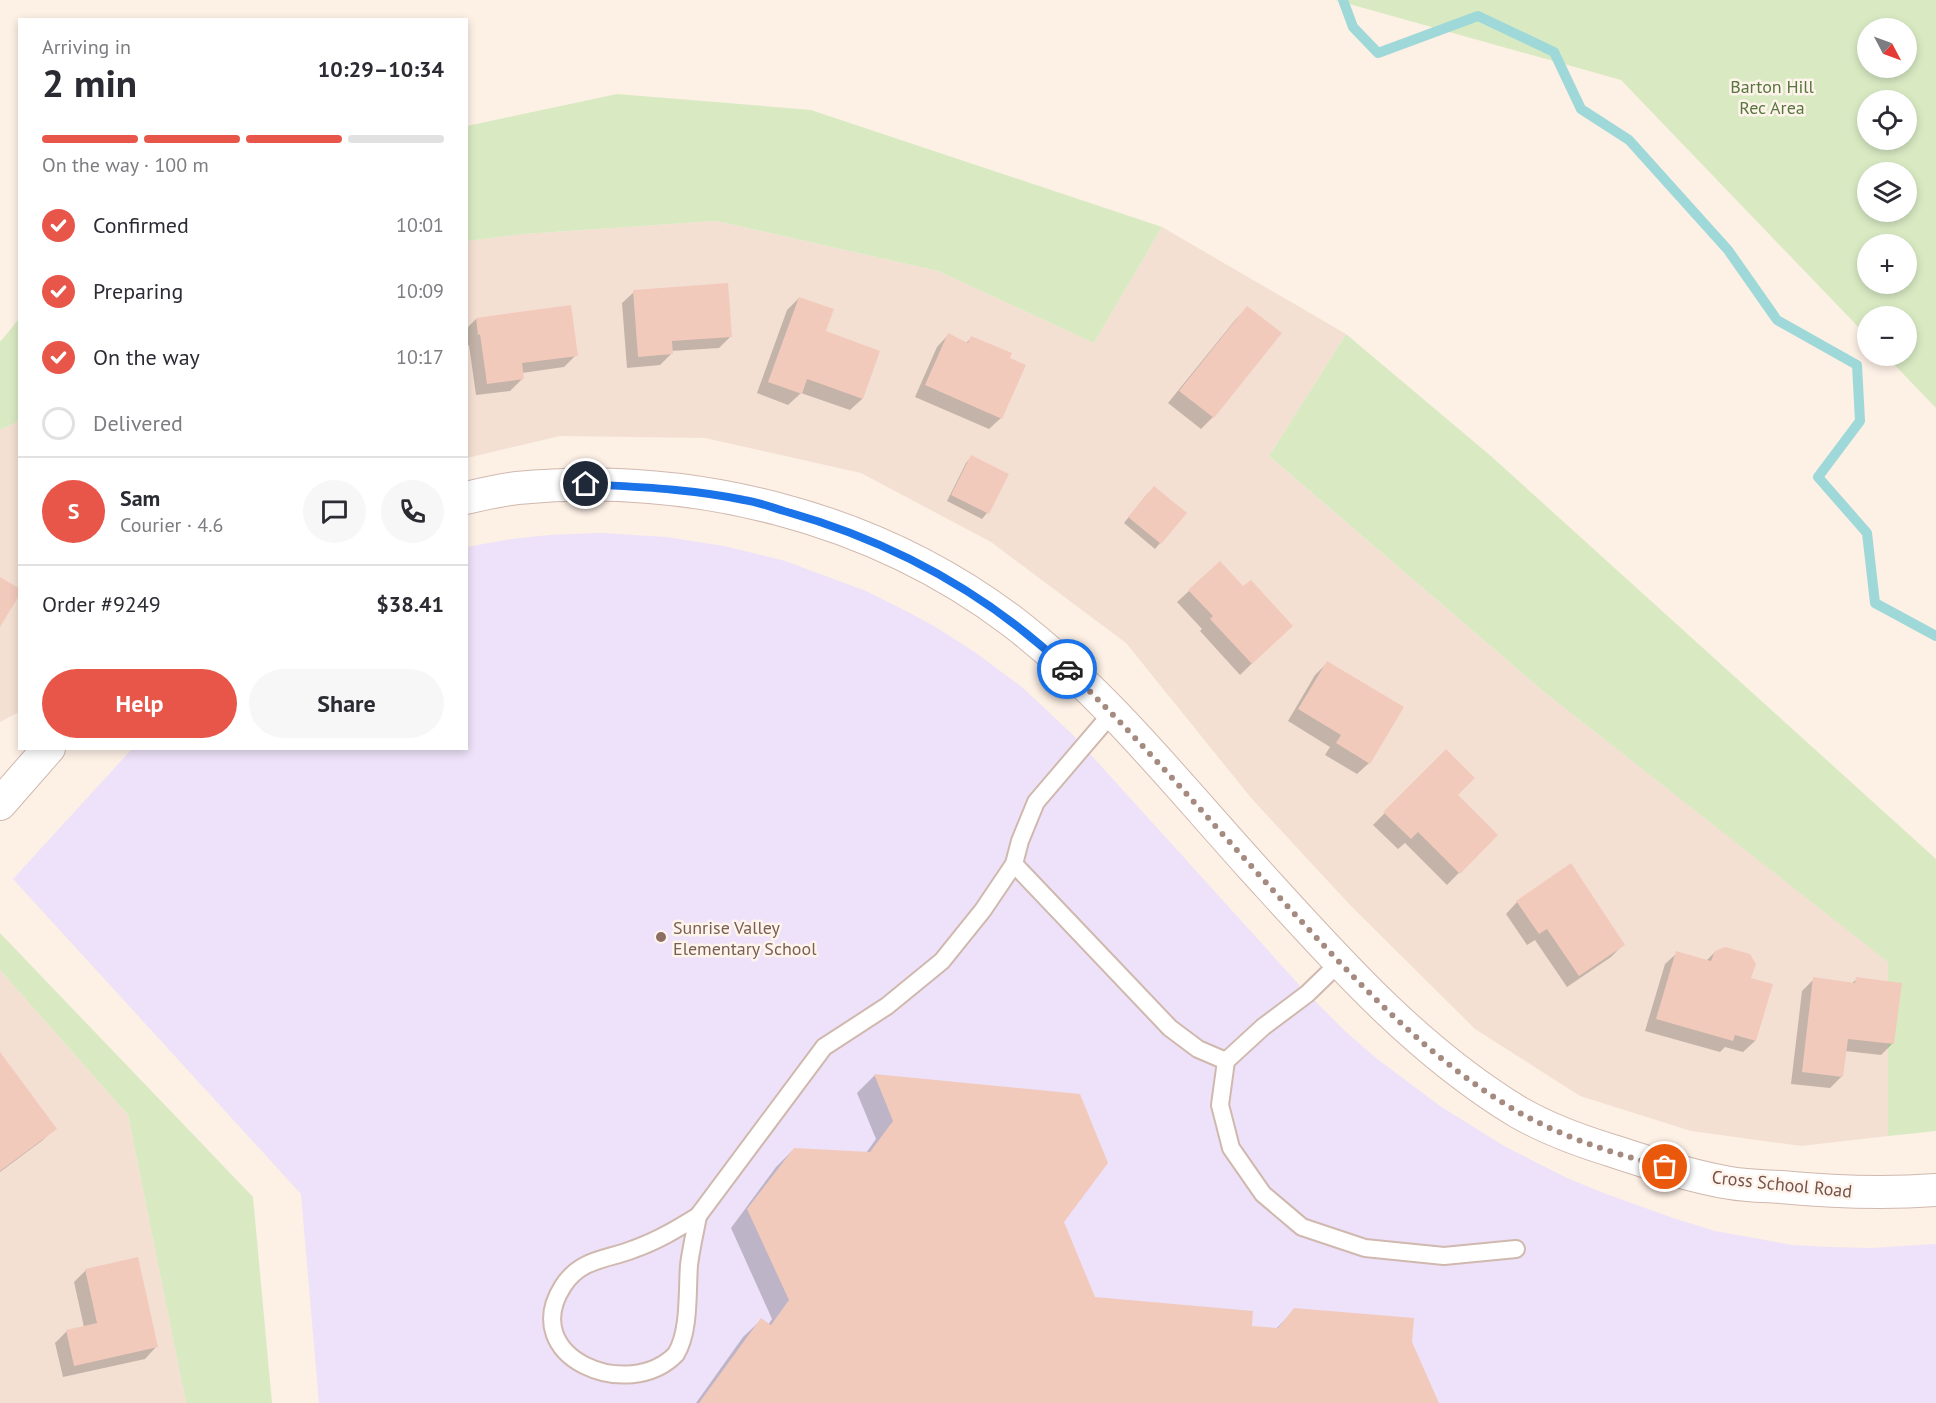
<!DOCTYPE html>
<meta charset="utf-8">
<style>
:root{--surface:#fff;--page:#f7f7f7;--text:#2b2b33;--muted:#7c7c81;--line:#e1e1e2;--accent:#e85549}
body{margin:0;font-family:"PT Sans",sans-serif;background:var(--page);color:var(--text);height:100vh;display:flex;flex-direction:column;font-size:22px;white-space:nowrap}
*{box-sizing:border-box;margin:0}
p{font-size:20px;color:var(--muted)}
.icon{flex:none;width:33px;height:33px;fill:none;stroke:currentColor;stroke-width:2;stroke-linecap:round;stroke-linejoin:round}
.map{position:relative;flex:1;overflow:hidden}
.details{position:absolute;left:18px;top:18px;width:450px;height:732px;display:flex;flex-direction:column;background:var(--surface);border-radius:0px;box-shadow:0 3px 9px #0003}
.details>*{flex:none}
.needle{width:39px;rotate:131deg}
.fabs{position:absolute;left:1857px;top:18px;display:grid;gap:12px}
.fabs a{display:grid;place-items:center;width:60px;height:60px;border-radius:50%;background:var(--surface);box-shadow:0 3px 9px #0003;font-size:30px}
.pin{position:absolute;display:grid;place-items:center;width:51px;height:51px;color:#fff;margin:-26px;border:3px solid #fff;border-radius:50%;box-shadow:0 2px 6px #0007}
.courier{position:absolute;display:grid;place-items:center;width:60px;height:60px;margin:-30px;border:4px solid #1a73e8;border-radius:50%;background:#fff;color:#222;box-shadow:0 2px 8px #0007}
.overview em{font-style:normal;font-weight:800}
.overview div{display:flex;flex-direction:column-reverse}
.overview{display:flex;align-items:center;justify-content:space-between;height:102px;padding:0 24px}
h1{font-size:39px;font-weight:800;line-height:45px}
.bar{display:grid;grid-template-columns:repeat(4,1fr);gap:9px 6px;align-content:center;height:72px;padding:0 24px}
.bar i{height:8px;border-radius:4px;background:var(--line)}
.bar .active{background:var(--accent)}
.bar p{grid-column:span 4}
.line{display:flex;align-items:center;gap:15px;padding:0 24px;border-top:2px solid var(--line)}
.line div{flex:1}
.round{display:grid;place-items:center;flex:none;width:63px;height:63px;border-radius:32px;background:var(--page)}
ol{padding:0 24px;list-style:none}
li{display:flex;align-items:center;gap:18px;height:66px}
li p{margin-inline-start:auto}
li .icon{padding:6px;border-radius:50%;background:var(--accent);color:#fff;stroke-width:4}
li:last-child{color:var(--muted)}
li i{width:33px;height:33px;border:3px solid var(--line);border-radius:50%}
.action{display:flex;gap:12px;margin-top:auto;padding:12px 24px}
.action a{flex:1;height:69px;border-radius:36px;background:var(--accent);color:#fff;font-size:24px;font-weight:800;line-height:69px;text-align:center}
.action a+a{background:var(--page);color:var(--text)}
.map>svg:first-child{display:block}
.residential{fill:#f4e0d3}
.education{fill:#ede2f9}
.green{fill:#d9eac3;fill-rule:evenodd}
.shadow{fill:#0003}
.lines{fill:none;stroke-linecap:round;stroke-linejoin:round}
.stream{stroke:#9fd8d8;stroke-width:10}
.building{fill:#f2cabc}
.lane-casing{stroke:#d0b8ae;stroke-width:20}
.street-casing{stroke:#d0b8ae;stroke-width:34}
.lane{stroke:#fff;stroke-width:16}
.street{stroke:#fff;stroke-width:32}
.done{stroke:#a58a80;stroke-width:6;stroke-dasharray:0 10.8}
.route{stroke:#1a73e8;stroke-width:8}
.education-dot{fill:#8d6e63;stroke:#fff4eb;stroke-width:2}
.labels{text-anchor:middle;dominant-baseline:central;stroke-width:5;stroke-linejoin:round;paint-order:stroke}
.park-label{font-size:18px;fill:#57763f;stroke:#fff4eb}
.education-label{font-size:18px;fill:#785e54;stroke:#fff4eb;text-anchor:start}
.street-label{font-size:18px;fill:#76534a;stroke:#fff4eb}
</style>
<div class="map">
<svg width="1936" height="1403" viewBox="0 0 1936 1403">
<rect width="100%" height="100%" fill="#fdf0e5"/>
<g class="residential">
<path d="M716,221l222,50 156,72 68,-116 184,107 -77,122 275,236 345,270 -1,174 -87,10 -110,-15 -111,-35 -105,-67 -125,-124 -98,-106 -126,-156 -135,-101 -130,-69 -156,-35 -145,-2 -93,22 -1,-217 58,-7z"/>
<path d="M19,421v291l-19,10v-292z"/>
<path d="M0,970l128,145 58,288h-186z"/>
</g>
<path class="education" d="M601,533l65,4 58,9 61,15 81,30 34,17 34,18 42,27 47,35 50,47 229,253 44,44 30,26 64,48 64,40 65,33 37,15 70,25 39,12 77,14 37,2 43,1 64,-4v159h-1617l-18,-209 -288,-315 119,-130 334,-1 1,-201 45,-8 37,-4z"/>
<g class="green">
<path d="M1335,0h601v408l-50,-52h20v-40h-38l-1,20 -246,-256zM1906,28v40h-38v-40zM1906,100v40h-38v-40zM1906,172v40h-38v-40zM1906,244v40h-38v-40z"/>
<path d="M617,94l194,16 351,117 -68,116 -156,-72 -222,-50 -192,13 -57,7v-115z"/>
<path d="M19,319v102l-19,9v-88z"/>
<path d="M1346,334l146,123 444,402v272l-48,5v-174l-344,-270 -275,-236z"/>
<path d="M0,933l253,264 19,206h-86l-58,-288 -128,-145z"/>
</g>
<g class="shadow">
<path d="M634,292l97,44 -12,12 -48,3v3l-11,11 -33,3 -5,-65z"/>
<path d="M799,298l25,34 54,19 -16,48 -12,11 -49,-17 -13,12 -31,-12 30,-83z"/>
<path d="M1247,308l33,26 -67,83 -12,12 -33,-26 68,-84z"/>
<path d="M476,319l100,36 -12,12 -42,6v6l-12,12 -34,4 -7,-50 -3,1v-17z"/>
<path d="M948,335l18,8 6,-6 29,81 -12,11 -74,-32 22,-50z"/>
<path d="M971,457l16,56 -5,6 -35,-18 19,-38z"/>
<path d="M1148,493l12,50 -5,6 -31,-26z"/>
<path d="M1189,591l90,46 -39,38 -40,-44 2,-2 -25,-27z"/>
<path d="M1327,663l42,100 -12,11 -32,-19 5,-8 -42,-26 27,-46z"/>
<path d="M1446,751l10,44 40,40 -49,50 -42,-42 -7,6 -25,-24z"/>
<path d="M1517,902l106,43 -12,12 -44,30 -32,-47 -8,5 -21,-31z"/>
<path d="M1715,952l35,27 5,62 -12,11 -18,-5 -5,5 -75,-21 20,-67 12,-11 29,8z"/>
<path d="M1814,979l37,5 6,-5 36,64 -12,12 -36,-4 -3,25 -12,12 -39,-4 11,-93z"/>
<path d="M0,1055l55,73 -12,12 -43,32z"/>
<path d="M874,1076l205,20 -16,126 31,76 156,29 25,3 19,-20 117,32 26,61h-741l47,-66 18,-17 7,5 4,-6 -41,-91 45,-61 18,-18 72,4 10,-14 -19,-46z"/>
<path d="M86,1270l70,77 -11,12 -82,18 -8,-34 12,-12 17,-4 -10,-45z"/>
</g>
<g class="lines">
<path class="stream" d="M1343,0l10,27 25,26 100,-37 76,36 27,57 48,31 99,110 49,70 80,45 3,56 -42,56 49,56 8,70 61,33"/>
</g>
<g class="building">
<path d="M728,283l4,54 -60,4 1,13 -35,3 -5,-67z"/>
<path d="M799,297l35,12 -8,22 54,20 -17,48 -56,-20 -5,15 -34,-12z"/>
<path d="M571,305l7,51 -56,7 2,16 -37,5 -7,-50 -2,1 -2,-17z"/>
<path d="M1247,306l35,27 -68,85 -35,-27z"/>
<path d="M948,333l20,10 3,-7 41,17 -2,5 16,7 -24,54 -77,-34z"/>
<path d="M971,455l38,19 -20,40 -38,-19z"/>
<path d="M1154,486l33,27 -26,31 -33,-27z"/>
<path d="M1220,561l23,25 8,-6 42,46 -41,38 -42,-45 3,-3 -25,-26z"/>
<path d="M0,577l20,12v5l-20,33z"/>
<path d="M1327,661l77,46 -34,57 -34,-21 5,-8 -43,-26z"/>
<path d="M1446,749l29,29 -17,17 40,40 -38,39 -42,-42 -7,7 -28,-27z"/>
<path d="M1571,863l54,82 -46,31 -32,-47 -8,5 -23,-33z"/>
<path d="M1725,947l25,7 6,10 -5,14 22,6 -17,57 -21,-6 -2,6 -77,-22 20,-68 35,10 4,-10z"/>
<path d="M1813,977l42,6 1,-6 46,6 -8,61 -46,-5 -5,38 -41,-5z"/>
<path d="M0,1052l57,77 -57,42z"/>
<path d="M874,1074l206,20 28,69 -44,59 31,75 158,14 -1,15 26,2 16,-20 120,10 -2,24 27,61h-740l62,-85 10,7 18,-25 -42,-91 47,-61 76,4 23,-31z"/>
<path d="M138,1257l20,90 -84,19 -8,-36 31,-7 -12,-54z"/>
</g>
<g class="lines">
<defs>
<g id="lane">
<path d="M1014,864l156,164 28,21 28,12"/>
<path d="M1339,963l-32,31 -44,33 -37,34 -6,44 11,43 32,46 39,33 63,21 79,8 72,-7"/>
<path d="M698,1216l126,-169 63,-41 55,-45 41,-51 31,-46 6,-23 16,-39 76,-89"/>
<path d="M698,1216c-3,16 -7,33 -9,49 -2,27 1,66 -13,89 -47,49 -159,4 -113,-68 18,-28 44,-26 71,-37 23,-8 43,-20 64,-33z"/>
</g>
<g id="street">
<path d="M466,498c17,-4 34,-8 51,-10 174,-17 356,28 496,134 91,70 164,162 240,246 81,89 161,181 265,244 31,18 62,29 95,39 36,12 80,26 117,32 17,3 34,3 51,4 52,5 103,7 155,3"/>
<path d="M0,804l49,-56"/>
</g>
</defs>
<use href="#lane" class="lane-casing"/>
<use href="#street" class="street-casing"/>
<use href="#lane" class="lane"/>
<use href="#street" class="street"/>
</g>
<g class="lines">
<path class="done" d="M1067,669c79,76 149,159 223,240 69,75 141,153 230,204 45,25 95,41 145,54"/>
<path class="route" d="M586,484c53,3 106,5 158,16 14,2 27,7 40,11 107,30 202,81 283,158"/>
</g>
<circle class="education-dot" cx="661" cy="937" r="6"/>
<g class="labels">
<g class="park-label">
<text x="1772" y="86">Barton Hill<tspan x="1772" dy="21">Rec Area</tspan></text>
</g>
<g class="education-label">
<text x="673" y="927">Sunrise Valley<tspan x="673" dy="21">Elementary School</tspan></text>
</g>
<g class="street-label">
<text transform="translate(1782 1184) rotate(6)">Cross School Road</text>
</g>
</g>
</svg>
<div class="fabs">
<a><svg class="needle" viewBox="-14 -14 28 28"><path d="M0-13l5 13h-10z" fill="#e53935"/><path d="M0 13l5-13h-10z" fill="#7c7c81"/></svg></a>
<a><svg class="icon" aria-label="locate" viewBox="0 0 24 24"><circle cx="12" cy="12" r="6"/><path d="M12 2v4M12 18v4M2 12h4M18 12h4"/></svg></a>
<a><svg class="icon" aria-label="layers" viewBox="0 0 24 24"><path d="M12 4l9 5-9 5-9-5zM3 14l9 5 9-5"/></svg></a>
<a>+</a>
<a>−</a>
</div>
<div class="pin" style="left:1665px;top:1167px;background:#ea580c"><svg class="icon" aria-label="bag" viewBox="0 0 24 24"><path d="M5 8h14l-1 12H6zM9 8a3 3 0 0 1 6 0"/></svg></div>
<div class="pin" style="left:586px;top:484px;background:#1f2937"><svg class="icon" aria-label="home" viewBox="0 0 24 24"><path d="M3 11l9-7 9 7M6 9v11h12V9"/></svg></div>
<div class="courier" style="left:1067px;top:669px"><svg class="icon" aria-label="car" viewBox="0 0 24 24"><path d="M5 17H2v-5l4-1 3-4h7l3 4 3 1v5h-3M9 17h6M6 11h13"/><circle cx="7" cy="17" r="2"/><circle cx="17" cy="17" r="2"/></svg></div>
<section class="details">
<div class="overview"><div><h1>2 min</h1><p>Arriving in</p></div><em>10:29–10:34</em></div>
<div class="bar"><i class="active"></i><i class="active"></i><i class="active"></i><i></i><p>On the way · 100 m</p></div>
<ol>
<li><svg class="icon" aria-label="check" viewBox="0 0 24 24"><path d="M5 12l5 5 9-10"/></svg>Confirmed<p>10:01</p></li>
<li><svg class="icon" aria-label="check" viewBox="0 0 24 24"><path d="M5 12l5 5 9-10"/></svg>Preparing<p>10:09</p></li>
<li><svg class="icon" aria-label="check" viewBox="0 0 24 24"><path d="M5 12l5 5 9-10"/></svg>On the way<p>10:17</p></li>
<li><i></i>Delivered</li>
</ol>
<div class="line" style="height:108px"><b class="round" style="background:var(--accent);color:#fff">S</b><div><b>Sam</b><p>Courier · 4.6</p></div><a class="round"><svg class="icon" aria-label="chat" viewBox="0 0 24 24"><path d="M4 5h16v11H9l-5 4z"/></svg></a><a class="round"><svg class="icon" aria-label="phone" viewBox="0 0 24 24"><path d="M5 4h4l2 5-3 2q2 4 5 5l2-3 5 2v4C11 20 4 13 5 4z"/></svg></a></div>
<div class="line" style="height:78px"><div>Order #9249</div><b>$38.41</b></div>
<div class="action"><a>Help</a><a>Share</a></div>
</section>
</div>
